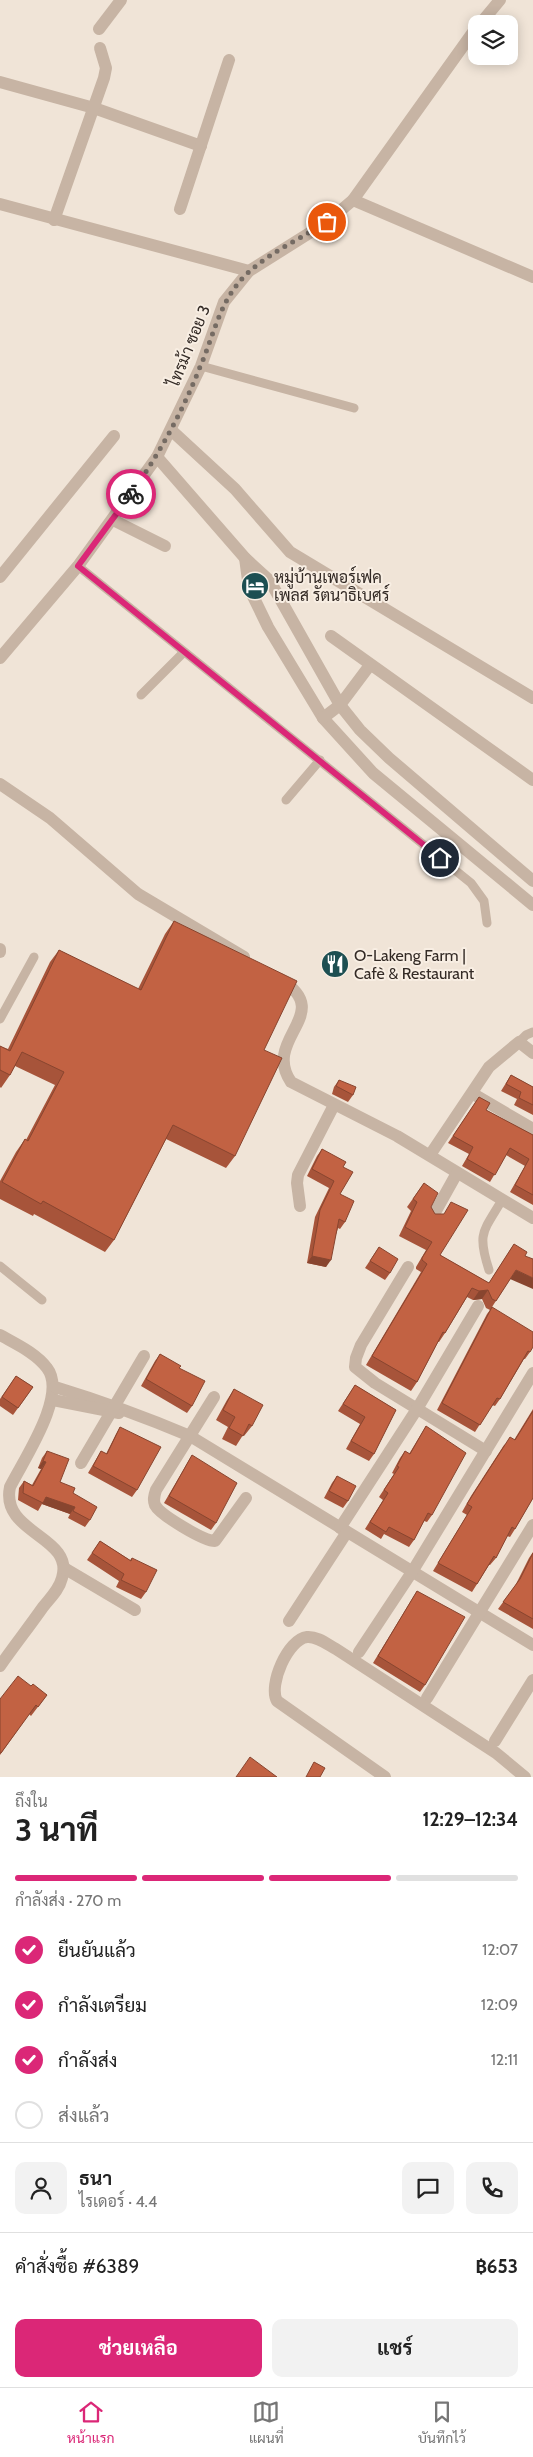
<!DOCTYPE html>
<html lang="th">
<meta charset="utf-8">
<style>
:root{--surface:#fff;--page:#f2f2f2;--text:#222;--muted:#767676;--line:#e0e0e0;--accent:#db2777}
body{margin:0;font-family:Cabin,Sarabun,sans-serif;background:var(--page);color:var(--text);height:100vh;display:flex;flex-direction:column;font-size:19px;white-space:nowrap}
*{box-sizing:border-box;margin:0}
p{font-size:16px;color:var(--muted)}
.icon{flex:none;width:28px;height:28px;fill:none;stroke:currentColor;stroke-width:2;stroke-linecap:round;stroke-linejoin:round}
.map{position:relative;height:1777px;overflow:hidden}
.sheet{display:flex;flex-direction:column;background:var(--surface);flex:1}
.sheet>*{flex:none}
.fabs{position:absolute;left:468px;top:15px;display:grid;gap:10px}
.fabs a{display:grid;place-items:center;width:50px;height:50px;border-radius:10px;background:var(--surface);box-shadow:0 2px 12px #0003;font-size:25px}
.pin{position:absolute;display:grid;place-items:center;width:42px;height:42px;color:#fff;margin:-21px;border:2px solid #fff;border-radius:50%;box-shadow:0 1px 5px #0007}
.courier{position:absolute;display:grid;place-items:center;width:50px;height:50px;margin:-25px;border:4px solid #db2777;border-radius:50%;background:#fff;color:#222;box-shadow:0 1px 6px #0007}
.headline em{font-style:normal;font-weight:700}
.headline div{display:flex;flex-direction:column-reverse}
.headline{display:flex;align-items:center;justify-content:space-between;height:85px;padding:0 15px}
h1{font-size:32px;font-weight:700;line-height:38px}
.bar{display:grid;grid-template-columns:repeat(4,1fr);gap:8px 5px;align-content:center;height:60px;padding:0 15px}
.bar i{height:6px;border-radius:4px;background:var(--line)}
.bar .on{background:var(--accent)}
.bar p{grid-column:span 4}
.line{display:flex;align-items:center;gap:12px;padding:0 15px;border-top:1px solid var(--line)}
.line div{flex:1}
.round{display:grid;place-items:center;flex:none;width:52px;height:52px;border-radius:10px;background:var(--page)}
ol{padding:0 15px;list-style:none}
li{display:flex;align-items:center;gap:15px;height:55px}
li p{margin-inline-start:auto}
li .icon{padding:5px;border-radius:50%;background:var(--accent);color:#fff;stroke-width:4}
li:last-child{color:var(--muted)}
li i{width:28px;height:28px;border:2px solid var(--line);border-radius:50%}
.action{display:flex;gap:10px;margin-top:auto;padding:10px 15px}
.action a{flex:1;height:58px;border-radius:10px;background:var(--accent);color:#fff;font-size:20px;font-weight:700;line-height:58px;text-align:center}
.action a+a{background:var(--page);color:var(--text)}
.tabs{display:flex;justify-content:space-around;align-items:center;height:70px;border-top:1px solid var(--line);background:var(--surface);font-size:14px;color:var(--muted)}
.tabs a{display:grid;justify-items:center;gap:2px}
.tabs .on{color:var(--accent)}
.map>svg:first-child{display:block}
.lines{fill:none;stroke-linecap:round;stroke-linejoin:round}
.service{stroke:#c7b4a4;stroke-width:9}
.minor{stroke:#c7b4a4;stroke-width:12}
.tertiary{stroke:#c7b4a4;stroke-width:12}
.wall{fill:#a7543a}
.shaded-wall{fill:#88452f}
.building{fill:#c26243;stroke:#88452f}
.done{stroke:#756b63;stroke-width:5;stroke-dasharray:0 9}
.route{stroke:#db2777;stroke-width:6}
.labels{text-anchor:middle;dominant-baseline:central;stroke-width:4;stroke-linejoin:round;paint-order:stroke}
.street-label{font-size:16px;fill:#332a25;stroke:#f8eee3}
.poi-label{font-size:16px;fill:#332a25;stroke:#f8eee3;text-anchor:start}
</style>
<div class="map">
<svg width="533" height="1777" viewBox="0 0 533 1777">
<rect width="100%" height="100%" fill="#f0e4d7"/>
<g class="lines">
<g class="service">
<path d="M201,366l153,42"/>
<path d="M78,566l393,317 13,18 3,22"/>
<path d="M141,695l43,-43"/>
<path d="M286,800l34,-40"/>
<path d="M0,1019l34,-62"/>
<path d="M519,1042l7,-7 7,-3"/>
<path d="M0,1266l42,34"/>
<path d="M489,1270c-12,-37 -6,-38 13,-70"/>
</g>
<g class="minor">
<path d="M99,29l22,-29"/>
<path d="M0,82l94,26 107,38"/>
<path d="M353,200l180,77"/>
<path d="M0,204l249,67"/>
<path d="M180,209l49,-149"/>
<path d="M54,220l50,-142 2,-10 -6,-20"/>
<path d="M171,430l64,59 55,63 243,146"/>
<path d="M157,457l88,101 25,23 70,124 20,25 29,28 144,123"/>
<path d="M113,520l52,26"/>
<path d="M245,558l4,30 19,39 55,91 50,55 160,132"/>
<path d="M0,577l114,-141"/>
<path d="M331,636l202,144"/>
<path d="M323,718l17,-13 30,-40"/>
<path d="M0,784l50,34 88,76 106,63"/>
<path d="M280,979c57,35 -19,59 11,103l106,54 136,82"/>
<path d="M475,1095l58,34"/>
<path d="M430,1155l59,-88 30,-25 14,11"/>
<path d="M300,1206l-3,-23 1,-8 36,-70"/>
<path d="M433,1216l24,-43"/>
<path d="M408,1267l-47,78 -5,13 -1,9 20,16 111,68"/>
<path d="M0,1335c16,9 36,18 47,33 21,27 -23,91 -37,119 -10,47 65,49 52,91 -3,12 -12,20 -19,29 -14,20 -29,39 -43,59"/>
<path d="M55,1387c46,14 90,30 135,49l343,209"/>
<path d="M214,1397l-58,93c-2,6 -3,10 -1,15 5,10 49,36 60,36l31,-43"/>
<path d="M53,1400l66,13"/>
<path d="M81,1463l63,-107"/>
<path d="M340,1528l77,-119 61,-103"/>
<path d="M64,1568l71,42"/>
<path d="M289,1621l58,-89"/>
<path d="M359,1652l53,-80 121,-199"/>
<path d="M427,1698l106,-173"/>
<path d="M495,1741l38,-61"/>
<path d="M385,1777l-108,-76c-9,-16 11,-62 30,-64 10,-1 20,7 29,12l160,104 29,24"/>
</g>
<g class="tertiary">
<path d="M480,24l20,-24"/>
<path d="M0,658l78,-92 79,-109 44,-91 23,-64 25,-31 78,-49 26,-22 123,-172"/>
<path d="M0,949v3"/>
</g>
</g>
<g class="wall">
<path d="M174,921l90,129 -29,106 -9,12 -60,-29 -52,101 -9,12 -71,-38 -1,2 -33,-17v-18l16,-29 9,-13 1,1 29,-55 -40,-19 -5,9 -9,13 -1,-1v-41l8,3 42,-87 9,-12 79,39 27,-55z"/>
<path d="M511,1075l22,12v28l-19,-10 3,-6 -16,-8z"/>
<path d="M339,1080l14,15 -5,7 -16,-8 2,-7z"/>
<path d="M479,1097l7,13 47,25v70l-23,-13 15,-26 -19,-11 -16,27 -28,-16 7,-12 -21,-11z"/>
<path d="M322,1149l21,18 -3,27 5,28 -5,7 -2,-1 -12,39 -19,-4 8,-46 14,-29 -22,-12 10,-20z"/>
<path d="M424,1183l7,24 9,48 49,28 25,-39 -4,35 -18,28 38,45 -5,7h-1l-24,40 -5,7 -3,-1 -17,27 -38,-22 50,-96 3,-4 -4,-2 -4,-9 -9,1 -6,-3 -22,36 -6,9h-1l-21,40 -6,9 -45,-26 55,-93 -5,-3v-2l10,-17 -27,-14 12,-25 -4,-4z"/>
<path d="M379,1247l11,26 -5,7 -20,-12z"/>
<path d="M160,1354l19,14 13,38 -5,7 -46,-27 14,-25z"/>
<path d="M16,1376l17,11 -20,28 -13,-9v-7z"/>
<path d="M355,1385l41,25 -22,44 -5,7 -23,-12 14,-25 -22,-13z"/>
<path d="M234,1389l18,37 -8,10 -1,-1 -7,11 -14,-7 6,-12 -12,-7 11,-20z"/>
<path d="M533,1409v89l-18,31 -5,8 -3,-1 -11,22 -6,7h-1l-17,27 -39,-21 34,-56 -5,-3 9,-16 33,-51 10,-5z"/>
<path d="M426,1426l6,89 -5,7 -3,-1 -10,19 -5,7 -25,-13 -3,5 -16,-10 18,-29 -4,-3 15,-23 -2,-1 8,-15 5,-7 4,3z"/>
<path d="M120,1427l17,63 -5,7 -44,-24 13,-22 5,3 10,-20z"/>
<path d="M47,1451l13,31 13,11 17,27 -5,7 -17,-9 2,-4 -28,-10 -4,7 -20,-11 1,-12 5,-7 8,4 9,-16 -3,-1 4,-10z"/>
<path d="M192,1455l24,68 -5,7 -47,-27z"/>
<path d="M337,1476l11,25 -5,7 -19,-10 8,-15z"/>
<path d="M100,1541l30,19 2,-2 14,34 -5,7 -25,-12 3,-6 -32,-21z"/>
<path d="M533,1552v77l-35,-20 17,-23 14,-28z"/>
<path d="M417,1591l8,94 -5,7 -47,-29z"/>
<path d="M31,1686l16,9 -16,21 -2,-2 -29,41v-56z"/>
</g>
<g class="shaded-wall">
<path d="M312,1256l19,4 -5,7 -19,-4z"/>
<path d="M516,1270l17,8v11l-23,-10z"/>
<path d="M488,1290l-6,9 -9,1 6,-9z"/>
<path d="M43,1461l3,1 -5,7 -3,-1z"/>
<path d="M46,1497l29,10 -5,7 -28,-10z"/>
</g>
<g class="building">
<path d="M174,921l123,60 -33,69 18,8 -47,98 -62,-31 -59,115 -71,-39 -2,3 -39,-22 23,-43 3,2 36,-69 -42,-20 -12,23 -10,-5v-24l10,5 49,-101 82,40z"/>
<path d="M511,1075l22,12v18l-14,-7 2,-6 -15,-8z"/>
<path d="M339,1080l17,7 -3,8 -17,-9z"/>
<path d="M479,1097l11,6 -4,7 47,25v60l-18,-10 14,-26 -19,-11 -15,27 -28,-16 6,-12 -20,-11z"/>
<path d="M322,1149l24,13 -3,5 10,5 -13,22 14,7 -9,21 -6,-3 -8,41 -19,-4 8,-46 14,-29 -22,-12z"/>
<path d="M424,1183l14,10 -7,14 4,7h9l7,-12 17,8 -28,45 49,28 25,-39 13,8 -2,4 8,3v19l-17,-8 -20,31 -4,-2 -4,-9 -9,1 -7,-3 -27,45 -2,-1 -26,50 -45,-26 55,-92 -5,-4v-2l10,-16 -27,-15 12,-25 -4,-3z"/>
<path d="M379,1247l19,12 -8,14 -20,-12z"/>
<path d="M492,1307l41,25v15l-3,5 -2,-1 -28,48 -3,-1 -17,27 -38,-22z"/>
<path d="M160,1354l21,12 -2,2 26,13 -13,25 -46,-27z"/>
<path d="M16,1376l17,11 -15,21 -16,-11z"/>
<path d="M355,1385l41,25 -22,44 -23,-13 14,-24 -22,-13z"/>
<path d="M234,1389l29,16 -11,21 -3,-2 -6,12 -14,-8 6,-11 -12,-7z"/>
<path d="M533,1411v87l-18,31 -3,-2 -16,31 -2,-2 -17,28 -39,-21 34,-56 -5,-3 10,-16 33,-51 5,3z"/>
<path d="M426,1426l40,27 -34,62 -4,-2 -14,27 -25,-13 -3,5 -16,-10 18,-29 -4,-3 15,-23 -2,-1 8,-15 5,3z"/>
<path d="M120,1427l41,20 -24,43 -44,-24 8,-15 6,3z"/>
<path d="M47,1451l22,8 -9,23 15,6 -2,5 24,14 -7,13 -17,-9 2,-4 -29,-10 -3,6 -20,-10 1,-12 9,5 13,-24 -3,-1z"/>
<path d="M192,1455l45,28 -21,40 -47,-27z"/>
<path d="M337,1476l19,10 -8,15 -19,-10z"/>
<path d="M100,1541l31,20 1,-3 25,12 -11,22 -25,-12 3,-6 -32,-21z"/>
<path d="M533,1553v66l-30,-17 17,-23z"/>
<path d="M417,1591l48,26 -40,68 -47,-29z"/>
<path d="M18,1676l13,10 2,-2 14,11 -9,12 -2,-2 -35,48h-1v-54z"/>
<path d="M250,1757l27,20h-41z"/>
<path d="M314,1762l11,6 -5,9h-14z"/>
</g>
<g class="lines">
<path class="done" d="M131,494c28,-40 51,-81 69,-127 15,-34 20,-70 50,-96 21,-19 53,-34 77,-49"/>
<path class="route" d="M131,494l-53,72 362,292"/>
</g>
<defs>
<symbol id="hotel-disc" viewBox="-11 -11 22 22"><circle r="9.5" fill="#1d4f52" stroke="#f8eee3"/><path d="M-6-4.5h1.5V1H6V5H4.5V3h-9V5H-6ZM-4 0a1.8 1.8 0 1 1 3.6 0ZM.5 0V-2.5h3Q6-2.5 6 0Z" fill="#fff"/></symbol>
<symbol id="restaurant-disc" viewBox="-11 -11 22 22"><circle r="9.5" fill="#1d4f52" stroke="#f8eee3"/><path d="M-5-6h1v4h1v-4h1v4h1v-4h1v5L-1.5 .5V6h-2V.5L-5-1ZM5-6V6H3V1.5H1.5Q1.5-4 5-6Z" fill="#fff"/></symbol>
</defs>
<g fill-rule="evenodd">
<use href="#hotel-disc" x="239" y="570" width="32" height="32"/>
<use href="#restaurant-disc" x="319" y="948" width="32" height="32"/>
</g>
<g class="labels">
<g class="street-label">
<text transform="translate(189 346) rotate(-68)">ไทรม้า ซอย 3</text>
</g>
<g class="poi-label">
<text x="274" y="577">หมู่บ้านเพอร์เฟค<tspan x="274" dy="18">เพลส รัตนาธิเบศร์</tspan></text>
<text x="354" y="955">O-Lakeng Farm |<tspan x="354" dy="18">Cafè &amp; Restaurant</tspan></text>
</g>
</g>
</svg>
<div class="fabs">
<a><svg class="icon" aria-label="layers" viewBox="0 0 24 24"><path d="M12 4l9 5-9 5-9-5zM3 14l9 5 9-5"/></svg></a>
</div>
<div class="pin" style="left:327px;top:222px;background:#ea580c"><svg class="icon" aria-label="bag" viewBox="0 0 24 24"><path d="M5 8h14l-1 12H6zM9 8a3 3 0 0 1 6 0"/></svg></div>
<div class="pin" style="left:440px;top:858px;background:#1f2937"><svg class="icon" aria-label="home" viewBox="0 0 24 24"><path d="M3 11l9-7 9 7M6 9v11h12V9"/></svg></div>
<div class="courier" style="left:131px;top:494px"><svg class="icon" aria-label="bike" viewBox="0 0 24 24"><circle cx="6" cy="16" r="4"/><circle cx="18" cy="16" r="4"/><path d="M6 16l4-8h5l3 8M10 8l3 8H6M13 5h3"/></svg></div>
</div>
<section class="sheet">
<div class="headline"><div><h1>3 นาที</h1><p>ถึงใน</p></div><em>12:29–12:34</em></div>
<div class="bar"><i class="on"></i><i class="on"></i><i class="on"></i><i></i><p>กำลังส่ง · 270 m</p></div>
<ol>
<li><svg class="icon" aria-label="check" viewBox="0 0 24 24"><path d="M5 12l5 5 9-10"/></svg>ยืนยันแล้ว<p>12:07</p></li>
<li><svg class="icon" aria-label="check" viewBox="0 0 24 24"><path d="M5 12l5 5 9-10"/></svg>กำลังเตรียม<p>12:09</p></li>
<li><svg class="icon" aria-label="check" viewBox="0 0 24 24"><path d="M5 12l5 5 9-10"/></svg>กำลังส่ง<p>12:11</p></li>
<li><i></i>ส่งแล้ว</li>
</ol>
<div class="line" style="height:90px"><a class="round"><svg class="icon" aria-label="person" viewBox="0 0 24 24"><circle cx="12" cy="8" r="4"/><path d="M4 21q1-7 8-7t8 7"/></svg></a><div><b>ธนา</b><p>ไรเดอร์ · 4.4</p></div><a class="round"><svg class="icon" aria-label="chat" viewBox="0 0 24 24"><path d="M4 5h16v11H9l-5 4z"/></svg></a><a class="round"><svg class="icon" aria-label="phone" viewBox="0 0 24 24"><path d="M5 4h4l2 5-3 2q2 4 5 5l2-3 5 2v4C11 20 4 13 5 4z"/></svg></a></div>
<div class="line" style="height:65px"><div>คำสั่งซื้อ #6389</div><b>฿653</b></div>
<div class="action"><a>ช่วยเหลือ</a><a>แชร์</a></div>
</section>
<nav class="tabs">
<a class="on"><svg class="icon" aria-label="home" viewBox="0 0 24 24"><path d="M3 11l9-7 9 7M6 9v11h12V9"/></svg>หน้าแรก</a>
<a><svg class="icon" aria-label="map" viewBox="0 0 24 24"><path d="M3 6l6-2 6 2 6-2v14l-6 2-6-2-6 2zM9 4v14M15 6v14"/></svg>แผนที่</a>
<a><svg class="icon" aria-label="saved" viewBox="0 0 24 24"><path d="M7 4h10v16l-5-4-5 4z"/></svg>บันทึกไว้</a>
</nav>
